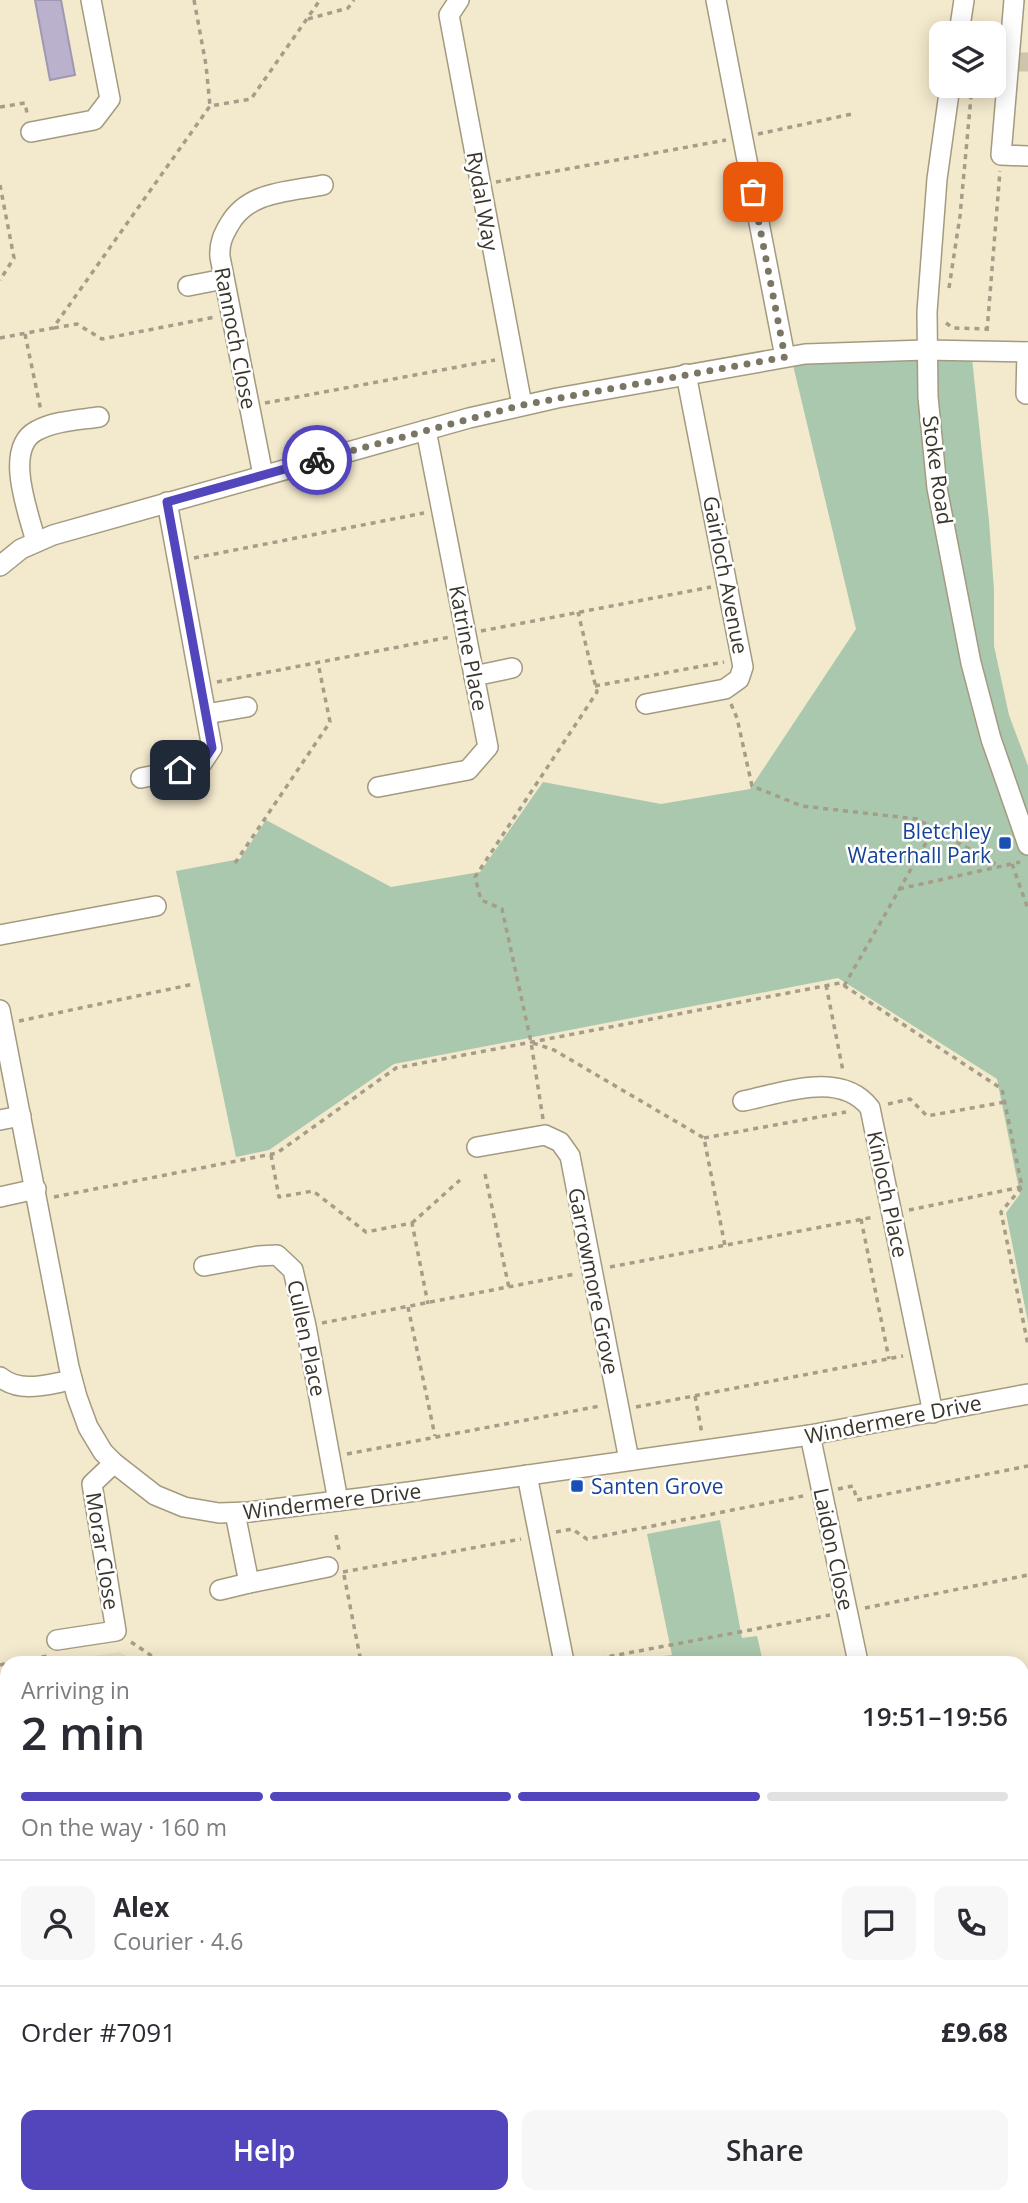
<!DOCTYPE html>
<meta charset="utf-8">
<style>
:root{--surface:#fff;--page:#f7f7f7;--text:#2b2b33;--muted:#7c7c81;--line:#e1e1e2;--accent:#5346bd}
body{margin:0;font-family:"Open Sans",sans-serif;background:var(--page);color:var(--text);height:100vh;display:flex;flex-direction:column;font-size:26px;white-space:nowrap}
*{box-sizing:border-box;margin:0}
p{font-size:23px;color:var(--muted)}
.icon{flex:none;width:38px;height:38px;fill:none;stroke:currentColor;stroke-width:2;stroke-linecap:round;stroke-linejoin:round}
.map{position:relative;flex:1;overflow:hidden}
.side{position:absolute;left:0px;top:1656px;width:1029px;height:548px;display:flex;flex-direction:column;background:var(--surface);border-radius:21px 21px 0 0;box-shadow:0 4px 18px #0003}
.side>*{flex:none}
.tools{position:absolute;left:929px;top:21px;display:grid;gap:14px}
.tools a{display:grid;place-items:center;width:77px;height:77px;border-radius:14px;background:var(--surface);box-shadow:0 4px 18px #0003;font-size:35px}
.pin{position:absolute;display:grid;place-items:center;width:60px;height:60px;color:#fff;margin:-30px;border-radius:14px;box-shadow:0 4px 10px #0006}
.courier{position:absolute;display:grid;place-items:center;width:70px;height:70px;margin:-35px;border:5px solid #5346bd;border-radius:50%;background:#fff;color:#222;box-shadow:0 2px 9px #0007}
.head em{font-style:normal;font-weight:600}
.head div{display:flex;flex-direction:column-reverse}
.head{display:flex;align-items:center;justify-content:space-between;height:119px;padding:0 21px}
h1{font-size:46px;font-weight:600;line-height:52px}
.bar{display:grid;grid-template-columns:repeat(4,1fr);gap:10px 7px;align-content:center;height:84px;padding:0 21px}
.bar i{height:9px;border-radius:5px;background:var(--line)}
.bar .active{background:var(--accent)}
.bar p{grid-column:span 4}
.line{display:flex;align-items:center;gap:18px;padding:0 21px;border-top:2px solid var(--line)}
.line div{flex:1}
.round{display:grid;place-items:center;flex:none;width:74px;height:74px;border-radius:14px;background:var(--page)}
.cta{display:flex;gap:14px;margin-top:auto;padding:14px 21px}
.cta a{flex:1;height:80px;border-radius:14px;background:var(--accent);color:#fff;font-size:28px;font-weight:600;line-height:80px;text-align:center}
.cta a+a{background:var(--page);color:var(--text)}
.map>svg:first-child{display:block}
.built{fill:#ebdebb}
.green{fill:#aac8ad}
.building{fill:#bab1cc;stroke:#a098b2;stroke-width:2}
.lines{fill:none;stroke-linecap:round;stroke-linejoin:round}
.minor-tunnel{stroke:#cec5ad;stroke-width:19;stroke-dasharray:19 10;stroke-linecap:butt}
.minor-casing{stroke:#a39a80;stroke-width:22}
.path{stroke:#a59d88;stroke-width:3.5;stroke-dasharray:5 5;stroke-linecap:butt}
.minor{stroke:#fff;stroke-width:19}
.done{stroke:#7b7564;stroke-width:7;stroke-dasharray:0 12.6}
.route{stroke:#5346bd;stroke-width:9}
.transit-dot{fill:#1a4fb4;stroke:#fff;stroke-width:2.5}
.labels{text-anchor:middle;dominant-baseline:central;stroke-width:5;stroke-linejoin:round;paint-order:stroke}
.street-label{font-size:21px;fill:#3a362b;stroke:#fff}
.transit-label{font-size:21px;fill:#164399;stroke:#fff;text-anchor:end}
</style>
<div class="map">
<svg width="1028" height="2203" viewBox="0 0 1028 2203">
<rect width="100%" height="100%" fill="#f3e9cd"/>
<g class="built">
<path d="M120,1652l16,10h-83z"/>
<path d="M7,1670v526h291l2,7h-300v-532z"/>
</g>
<g class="green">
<path d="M972,358l17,163 5,69v56l15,69 19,51v556l-22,-109 14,-19 -23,-115 -159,-101 -444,86 -125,86 -33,7 -60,-286 64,-12 26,-39 125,67 89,-15 63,-90 118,22 89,-15 106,-160 -63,-264 55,-4z"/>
<path d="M720,1520l22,118 15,-2 6,26h-107l-1,-5 17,-2 -25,-121z"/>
<path d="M1028,1951v132l-6,1v-132z"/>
<path d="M541,2196h128l1,7h-128z"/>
</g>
<path class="building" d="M35,0h26l14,75 -25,5z"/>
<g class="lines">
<path class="minor-tunnel" d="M1017,62h11"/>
<defs>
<g id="minor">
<path d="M459,0l-10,15 73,390"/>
<path d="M716,0l69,357"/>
<path d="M1014,0l-13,155 27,1"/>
<path d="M959,33l5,-33"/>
<path d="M950,86l-13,93 -10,133 1,85 9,91 34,175 20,76 37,106"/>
<path d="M31,132l63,-12 16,-21 -19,-99"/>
<path d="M188,286l36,-7"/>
<path d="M1026,394l1,-42"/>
<path d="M263,475l-43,-218c-1,-13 3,-22 9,-32 19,-34 59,-33 94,-40"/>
<path d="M36,542c-7,-28 -33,-93 0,-111 18,-10 42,-11 63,-14"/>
<path d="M0,566l21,-17 32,-14 416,-117 88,-20 248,-44 120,-4 103,2"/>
<path d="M474,676l38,-8"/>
<path d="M646,704l79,-15 14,-10 4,-12 -57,-293"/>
<path d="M206,714l41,-7"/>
<path d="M141,778l59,-12 12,-18 -45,-246"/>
<path d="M378,787l90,-17 20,-23 -62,-317"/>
<path d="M0,935l156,-29"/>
<path d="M0,1010l69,357 8,30 11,30 15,25 11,11 41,32 29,12 35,6 30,-1 160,-20 401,-57 218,-41"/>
<path d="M743,1101c40,-8 98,-31 127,7l63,305"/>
<path d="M0,1120l21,-4"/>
<path d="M477,1147l68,-12 15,7 10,14 59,304"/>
<path d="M0,1197l36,-8"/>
<path d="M204,1266l54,-10 19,-1 16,15 13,56 32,175"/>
<path d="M0,1377c21,17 48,7 72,3"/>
<path d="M810,1435l48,227"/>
<path d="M527,1475l37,187"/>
<path d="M235,1513l14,70 79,-16"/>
<path d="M220,1590l29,-7"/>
<path d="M57,1640l59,-9 -24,-147 22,-21"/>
<path d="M1022,1783l6,-2"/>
<path d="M443,2196l1,7"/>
<path d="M768,2196l2,7"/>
</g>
</defs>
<use href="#minor" class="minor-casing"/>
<g class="path">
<path d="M194,0l12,65 4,41"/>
<path d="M308,19l40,-11 6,-8"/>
<path d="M0,107l25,-4 2,10"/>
<path d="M758,134l94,-20"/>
<path d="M496,182l230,-42"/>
<path d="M0,185l14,73 -14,22"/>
<path d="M949,288l11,-72 12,-130"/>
<path d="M946,323l7,5 35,1"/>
<path d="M54,328l23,-4 25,15 113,-22"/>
<path d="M987,331l13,-160"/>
<path d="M25,334l16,77"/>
<path d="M0,338l53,-10 157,-222 41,-7 69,-99"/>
<path d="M265,403l230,-43"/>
<path d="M194,558l230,-45"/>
<path d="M481,631l230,-44"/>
<path d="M217,682l233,-45"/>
<path d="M595,686l129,-24"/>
<path d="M731,704l6,14 15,68 50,20 115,13 82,47"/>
<path d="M235,863l95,-141 -12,-59"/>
<path d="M1012,864l16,45"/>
<path d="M899,889l121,-27"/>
<path d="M826,985l17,86"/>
<path d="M844,986l90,-157"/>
<path d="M19,1021l175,-37"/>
<path d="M533,1043l21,7 150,88 21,108"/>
<path d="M888,1104l22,-5 17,17 78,-14"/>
<path d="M543,1119l-12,-77 -29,-133 -21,-9 -6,-23 122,-185 -19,-80"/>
<path d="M704,1138l142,-26"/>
<path d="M271,1155l8,42 34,-6 53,41 46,-9 16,81"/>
<path d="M485,1174l24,114"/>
<path d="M54,1197l223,-44 119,-85 444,-85 162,106 20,98 -21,25 27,133"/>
<path d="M909,1210l113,-23"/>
<path d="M861,1219l28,140"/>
<path d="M412,1223l48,-43"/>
<path d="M610,1267l264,-50"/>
<path d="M408,1307l27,129"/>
<path d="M322,1323l253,-49"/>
<path d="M695,1396l7,38"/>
<path d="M636,1407l267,-51"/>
<path d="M347,1454l253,-48"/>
<path d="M838,1489l15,-3 4,14 171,-34"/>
<path d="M556,1532l16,-3 15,10 216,-43"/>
<path d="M336,1535l4,19"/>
<path d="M343,1572l178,-33"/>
<path d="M344,1575l17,87"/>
<path d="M865,1608l163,-33"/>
<path d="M131,1642l30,20"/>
<path d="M12,1662l36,-6"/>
<path d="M580,1662l250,-47"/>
<path d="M0,1665l7,-2"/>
<path d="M1022,1753l6,-1"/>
<path d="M1022,1961l6,3"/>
<path d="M1022,2087l6,-1"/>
<path d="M302,2196l1,7"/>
<path d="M926,2196l2,7"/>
</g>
<use href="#minor" class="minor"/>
</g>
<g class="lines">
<path class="done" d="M317,460l205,-55 263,-48 -32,-165"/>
<path class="route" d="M180,770l20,-4 12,-18 -45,-246 150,-42"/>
</g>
<g class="transit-dot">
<rect x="998" y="836" width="14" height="14" rx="3.5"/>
<rect x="570" y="1479" width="14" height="14" rx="3.5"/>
</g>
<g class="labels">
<g class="street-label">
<text transform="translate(483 201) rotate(80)">Rydal Way</text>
<text transform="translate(236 338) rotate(79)">Rannoch Close</text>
<text transform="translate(938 470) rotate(82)">Stoke Road</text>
<text transform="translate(726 575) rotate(79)">Gairloch Avenue</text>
<text transform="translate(469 648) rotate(79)">Katrine Place</text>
<text transform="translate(888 1194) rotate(78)">Kinloch Place</text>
<text transform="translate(594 1281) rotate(79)">Garrowmore Grove</text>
<text transform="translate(307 1338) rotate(78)">Cullen Place</text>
<text transform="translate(893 1419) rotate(-11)">Windermere Drive</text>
<text transform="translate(332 1501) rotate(-7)">Windermere Drive</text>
<text transform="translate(834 1549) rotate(78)">Laidon Close</text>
<text transform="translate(103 1551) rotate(81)">Morar Close</text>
</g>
<g class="transit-label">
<text x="991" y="831">Bletchley<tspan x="991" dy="24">Waterhall Park</tspan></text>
<text x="591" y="1486" text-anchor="start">Santen Grove</text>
</g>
</g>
</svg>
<div class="tools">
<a><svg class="icon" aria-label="layers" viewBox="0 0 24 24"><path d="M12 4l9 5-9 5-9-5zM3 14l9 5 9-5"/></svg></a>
</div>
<div class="pin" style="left:753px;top:192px;background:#ea580c"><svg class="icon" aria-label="bag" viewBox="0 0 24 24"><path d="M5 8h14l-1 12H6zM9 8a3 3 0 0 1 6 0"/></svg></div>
<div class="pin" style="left:180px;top:770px;background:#1f2937"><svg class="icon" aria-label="home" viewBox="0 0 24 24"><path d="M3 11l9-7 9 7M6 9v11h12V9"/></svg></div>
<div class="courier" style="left:317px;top:460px"><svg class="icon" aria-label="bike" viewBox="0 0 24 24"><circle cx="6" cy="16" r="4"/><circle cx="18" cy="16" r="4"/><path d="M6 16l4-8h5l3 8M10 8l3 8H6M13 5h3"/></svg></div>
<section class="side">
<div class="head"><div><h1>2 min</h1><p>Arriving in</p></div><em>19:51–19:56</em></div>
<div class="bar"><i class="active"></i><i class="active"></i><i class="active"></i><i></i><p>On the way · 160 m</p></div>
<div class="line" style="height:126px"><a class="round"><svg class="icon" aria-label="person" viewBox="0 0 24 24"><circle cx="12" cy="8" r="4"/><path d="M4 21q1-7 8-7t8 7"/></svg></a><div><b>Alex</b><p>Courier · 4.6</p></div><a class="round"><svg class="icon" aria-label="chat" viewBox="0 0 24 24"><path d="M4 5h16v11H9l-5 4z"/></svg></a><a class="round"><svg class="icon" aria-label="phone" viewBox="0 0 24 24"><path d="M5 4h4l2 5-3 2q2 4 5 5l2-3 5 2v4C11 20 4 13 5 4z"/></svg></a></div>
<div class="line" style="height:91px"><div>Order #7091</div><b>£9.68</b></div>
<div class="cta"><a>Help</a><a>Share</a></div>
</section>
</div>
